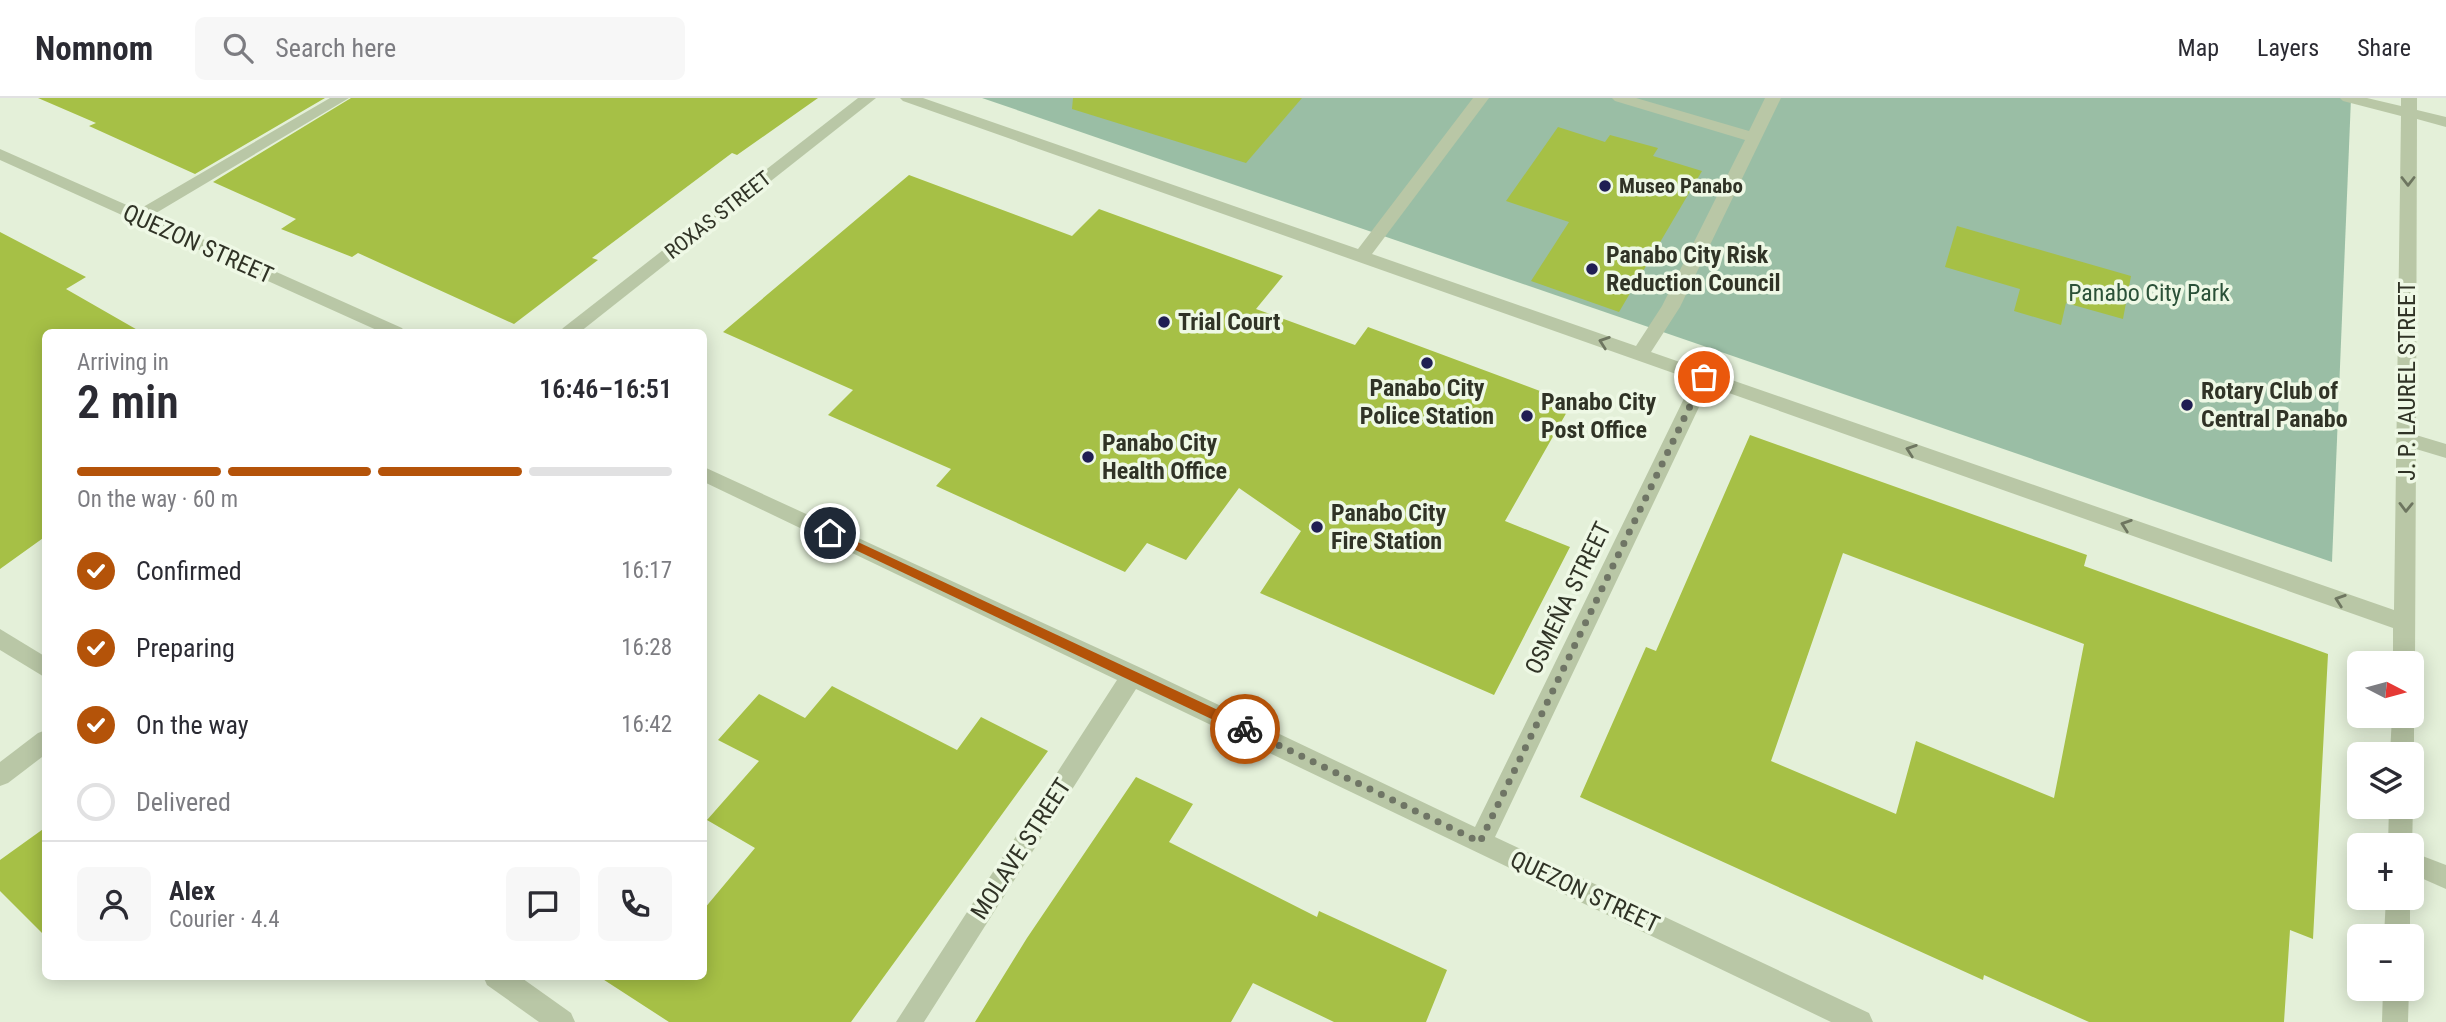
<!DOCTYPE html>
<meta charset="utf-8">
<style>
:root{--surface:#fff;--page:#f7f7f7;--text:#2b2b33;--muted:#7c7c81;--line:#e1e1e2;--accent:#b45309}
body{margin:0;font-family:"Roboto Condensed",sans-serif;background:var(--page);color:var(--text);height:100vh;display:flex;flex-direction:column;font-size:26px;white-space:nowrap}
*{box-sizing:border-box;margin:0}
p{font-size:23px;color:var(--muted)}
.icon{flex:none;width:38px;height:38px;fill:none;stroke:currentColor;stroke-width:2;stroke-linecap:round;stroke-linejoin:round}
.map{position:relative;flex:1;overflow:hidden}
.side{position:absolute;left:42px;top:231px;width:665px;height:651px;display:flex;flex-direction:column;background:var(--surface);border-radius:10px;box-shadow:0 4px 18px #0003}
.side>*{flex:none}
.needle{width:46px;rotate:96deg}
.controls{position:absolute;left:2347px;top:553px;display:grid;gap:14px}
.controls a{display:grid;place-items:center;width:77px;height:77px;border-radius:10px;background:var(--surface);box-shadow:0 4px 18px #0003;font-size:35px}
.pin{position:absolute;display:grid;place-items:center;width:60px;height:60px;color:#fff;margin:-30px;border:4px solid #fff;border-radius:50%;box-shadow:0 2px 7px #0007}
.courier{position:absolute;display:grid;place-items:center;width:70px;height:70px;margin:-35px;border:5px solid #b45309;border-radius:50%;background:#fff;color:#222;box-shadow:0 2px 9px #0007}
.head em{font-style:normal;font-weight:600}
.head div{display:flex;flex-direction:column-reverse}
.head{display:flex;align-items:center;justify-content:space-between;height:119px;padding:0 35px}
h1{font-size:46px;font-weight:600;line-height:52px}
.bar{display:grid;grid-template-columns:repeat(4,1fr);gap:10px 7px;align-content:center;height:84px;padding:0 35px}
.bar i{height:9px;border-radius:5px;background:var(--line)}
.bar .selected{background:var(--accent)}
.bar p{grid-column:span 4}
.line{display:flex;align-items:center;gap:18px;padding:0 35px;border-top:2px solid var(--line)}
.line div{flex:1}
.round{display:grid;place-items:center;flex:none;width:74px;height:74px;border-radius:10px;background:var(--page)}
ol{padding:0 35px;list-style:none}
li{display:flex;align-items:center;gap:21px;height:77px}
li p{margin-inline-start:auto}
li .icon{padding:7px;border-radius:50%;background:var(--accent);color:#fff;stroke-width:4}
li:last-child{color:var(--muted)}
li i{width:38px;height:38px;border:4px solid var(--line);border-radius:50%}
header{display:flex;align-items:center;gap:42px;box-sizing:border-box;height:98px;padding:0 35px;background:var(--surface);border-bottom:2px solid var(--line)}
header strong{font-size:33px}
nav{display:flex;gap:38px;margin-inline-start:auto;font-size:24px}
.search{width:490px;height:63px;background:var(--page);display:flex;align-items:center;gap:18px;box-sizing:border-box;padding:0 24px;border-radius:10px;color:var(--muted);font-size:26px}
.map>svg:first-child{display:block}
.green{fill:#9abea5}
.building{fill:#a6c046;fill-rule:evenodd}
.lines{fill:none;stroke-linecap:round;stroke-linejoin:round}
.minor{fill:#b9c7a6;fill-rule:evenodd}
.oneway{stroke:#6e7660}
.route{fill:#b45309}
.done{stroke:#6f7565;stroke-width:7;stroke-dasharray:0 12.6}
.poi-dot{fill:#201e53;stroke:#eef8e5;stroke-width:2.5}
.labels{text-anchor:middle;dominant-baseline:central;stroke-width:7;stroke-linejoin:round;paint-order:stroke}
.far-poi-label{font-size:21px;font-weight:bold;fill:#303326;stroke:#eef8e5;text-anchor:start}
.far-street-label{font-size:21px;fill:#303326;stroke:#eef8e5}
.street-label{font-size:24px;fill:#303326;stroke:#eef8e5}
.poi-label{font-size:24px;font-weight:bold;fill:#303326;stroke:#eef8e5;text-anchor:start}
.park-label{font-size:24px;fill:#2b5138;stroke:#eef8e5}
</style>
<header>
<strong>Nomnom</strong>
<div class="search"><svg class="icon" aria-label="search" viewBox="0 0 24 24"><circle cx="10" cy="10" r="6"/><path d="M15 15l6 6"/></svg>Search here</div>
<nav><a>Map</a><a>Layers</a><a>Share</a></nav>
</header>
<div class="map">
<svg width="2446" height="924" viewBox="0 0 2446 924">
<rect width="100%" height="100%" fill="#e4f0d9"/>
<path class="green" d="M982,0h1369l-19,464z"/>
<g class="building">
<path d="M38,0h287l-130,76 -106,-48 7,-3z"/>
<path d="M351,0h467l-81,57 -5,-2 -140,105 6,2 -84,64 -156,-71 -6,4 -71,-28 15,-10 -83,-37z"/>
<path d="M1073,0h229l-56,65 -174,-54z"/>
<path d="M1558,29l47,15 5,-7 48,13 -5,8 49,15 -83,141 -88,-31 38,-59 -63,-21z"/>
<path d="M909,77l163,61 27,-27 184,67 -27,33 99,36 13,-18 204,76 -67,118 65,26 -76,148 -234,-102 41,-62 -62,-43 -53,72 -39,-17 -22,29 -189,-86 15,-17 -123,-54 25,-25 -130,-58z"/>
<path d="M1957,128l174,50 -8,43 -57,-16 -5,22 -47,-14 6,-22 -75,-22z"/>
<path d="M0,134l86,45 -20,12 75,43h-95v204l-46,33z"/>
<path d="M1750,337l337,120 -3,11 244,88 -15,285 -23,-9 -6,92h-195l-105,-47 -1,5 -403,-183 66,-150 10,4zM1843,455l241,91 -30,154 -138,-57 -20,73 -125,-53z"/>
<path d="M832,588l125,64 24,-33 67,34 -197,271h-182l-71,-46h106v-67l51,-61 -48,-28 52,-59 -41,-21 41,-46 46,24z"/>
<path d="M1136,679l57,27 -24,38 148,75 2,-6 128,59 -21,52h-92l-81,-39 -22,39h-256l52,-84z"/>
<path d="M46,729v110l-46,-46v-31z"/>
</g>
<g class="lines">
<g class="minor">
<path d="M330,0h19l-198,118 251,112 3,4h-24l-381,-172v-11l138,61z"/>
<path d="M858,0h18l-296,234h-20l3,-4z"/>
<path d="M900,0h23l435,151 115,-151h16l-117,156 264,92 26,-40 83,-166 -130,-39 -3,-3h24l113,33 16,-33h16l-101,209 -29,45 743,258 7,-494 -58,-15 -3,-3h27l34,8v-8h16v12l29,7v10l-29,-8 -1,316 30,9v14l-30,-9 -1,214 -3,7v-7h-19v-35l-684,-242 -214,451 374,176 4,9h-42l-695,-333 -212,333h-28l221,-342 -413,-198v-15l437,201 334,159 218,-447 -790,-279z"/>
<path d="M0,531l46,28v21l-46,-28z"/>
<path d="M2412,612l2,6v38l-2,5v-5h-22l2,-38h20z"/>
<path d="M46,632v24l-38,29 -8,3v-24l38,-29z"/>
<path d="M2412,706l1,3 -1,40 -24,-2 1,-38h23z"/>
<path d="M2412,754l34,13v24l-34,-15z"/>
<path d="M2386,800h24v38h-26z"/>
<path d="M483,878h36l52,37 4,9h-36l-52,-37z"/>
<path d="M2383,891h26l-1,33h-26z"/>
</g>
</g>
<defs><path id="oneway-chevron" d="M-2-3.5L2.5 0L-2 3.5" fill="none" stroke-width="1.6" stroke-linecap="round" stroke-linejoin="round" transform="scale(1.75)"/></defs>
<g class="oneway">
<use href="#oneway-chevron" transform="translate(2408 83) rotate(90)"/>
<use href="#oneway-chevron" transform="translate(1604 244) rotate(-161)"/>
<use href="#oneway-chevron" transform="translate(1911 352) rotate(-161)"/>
<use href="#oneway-chevron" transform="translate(2406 409) rotate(91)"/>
<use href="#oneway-chevron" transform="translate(2126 427) rotate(-161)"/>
<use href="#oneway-chevron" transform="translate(2340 502) rotate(-161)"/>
</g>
<path class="route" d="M830,431l420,196 1,4 -6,5 -4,-1 -415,-197v-6z"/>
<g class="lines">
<path class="done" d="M1245,631l235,113 224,-465"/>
</g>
<g class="poi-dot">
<circle cx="1605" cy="88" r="7"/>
<circle cx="1592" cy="171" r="7"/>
<circle cx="1164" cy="224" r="7"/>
<circle cx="1427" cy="265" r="7"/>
<circle cx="2187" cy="307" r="7"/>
<circle cx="1527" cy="318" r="7"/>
<circle cx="1088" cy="359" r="7"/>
<circle cx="1317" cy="429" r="7"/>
</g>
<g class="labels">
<g class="far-poi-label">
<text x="1619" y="88">Museo Panabo</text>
</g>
<g class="far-street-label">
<text transform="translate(718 117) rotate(-38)">ROXAS STREET</text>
</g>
<g class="street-label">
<text transform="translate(198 146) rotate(24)">QUEZON STREET</text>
<text transform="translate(2407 283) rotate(-90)">J. P. LAUREL STREET</text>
<text transform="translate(1568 500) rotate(-64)">OSMEÑA STREET</text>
<text transform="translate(1021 751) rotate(-57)">MOLAVE STREET</text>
<text transform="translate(1585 794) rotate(25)">QUEZON STREET</text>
</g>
<g class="poi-label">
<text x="1606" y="157">Panabo City Risk<tspan x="1606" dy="28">Reduction Council</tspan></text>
<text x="1178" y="224">Trial Court</text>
<text x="1427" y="290" text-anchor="middle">Panabo City<tspan x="1427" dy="28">Police Station</tspan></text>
<text x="2201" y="293">Rotary Club of<tspan x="2201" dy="28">Central Panabo</tspan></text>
<text x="1541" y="304">Panabo City<tspan x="1541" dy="28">Post Office</tspan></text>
<text x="1102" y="345">Panabo City<tspan x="1102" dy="28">Health Office</tspan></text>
<text x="1331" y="415">Panabo City<tspan x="1331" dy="28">Fire Station</tspan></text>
</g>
<g class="park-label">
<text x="2149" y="195">Panabo City Park</text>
</g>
</g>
</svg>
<div class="controls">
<a><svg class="needle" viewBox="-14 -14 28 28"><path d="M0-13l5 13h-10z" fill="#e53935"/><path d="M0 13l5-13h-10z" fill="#7c7c81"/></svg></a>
<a><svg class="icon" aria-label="layers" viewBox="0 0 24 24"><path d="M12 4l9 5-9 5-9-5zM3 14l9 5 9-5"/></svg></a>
<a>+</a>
<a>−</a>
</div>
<div class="pin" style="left:1704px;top:279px;background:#ea580c"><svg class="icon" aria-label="bag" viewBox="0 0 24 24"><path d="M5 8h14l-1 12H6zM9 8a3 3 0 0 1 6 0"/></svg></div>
<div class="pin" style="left:830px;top:435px;background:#1f2937"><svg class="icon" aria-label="home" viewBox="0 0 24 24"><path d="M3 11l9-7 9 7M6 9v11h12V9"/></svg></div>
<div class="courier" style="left:1245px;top:631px"><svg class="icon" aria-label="bike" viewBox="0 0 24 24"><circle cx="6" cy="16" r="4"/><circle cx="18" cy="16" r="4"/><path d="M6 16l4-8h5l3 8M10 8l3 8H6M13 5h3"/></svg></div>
<section class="side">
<div class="head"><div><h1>2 min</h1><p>Arriving in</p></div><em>16:46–16:51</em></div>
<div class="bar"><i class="selected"></i><i class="selected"></i><i class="selected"></i><i></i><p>On the way · 60 m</p></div>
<ol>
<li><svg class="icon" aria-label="check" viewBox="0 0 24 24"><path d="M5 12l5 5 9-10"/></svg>Confirmed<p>16:17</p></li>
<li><svg class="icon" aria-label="check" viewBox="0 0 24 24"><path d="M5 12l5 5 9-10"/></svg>Preparing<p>16:28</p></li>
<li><svg class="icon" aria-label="check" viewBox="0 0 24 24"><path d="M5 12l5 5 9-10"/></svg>On the way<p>16:42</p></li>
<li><i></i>Delivered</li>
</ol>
<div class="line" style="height:126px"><a class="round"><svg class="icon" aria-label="person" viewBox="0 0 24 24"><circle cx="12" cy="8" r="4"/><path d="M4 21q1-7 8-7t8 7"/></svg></a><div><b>Alex</b><p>Courier · 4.4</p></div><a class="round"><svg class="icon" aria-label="chat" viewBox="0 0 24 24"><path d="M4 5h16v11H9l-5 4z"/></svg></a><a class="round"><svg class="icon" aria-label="phone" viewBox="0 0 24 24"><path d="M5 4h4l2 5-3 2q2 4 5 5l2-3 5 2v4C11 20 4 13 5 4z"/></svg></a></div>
</section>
</div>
